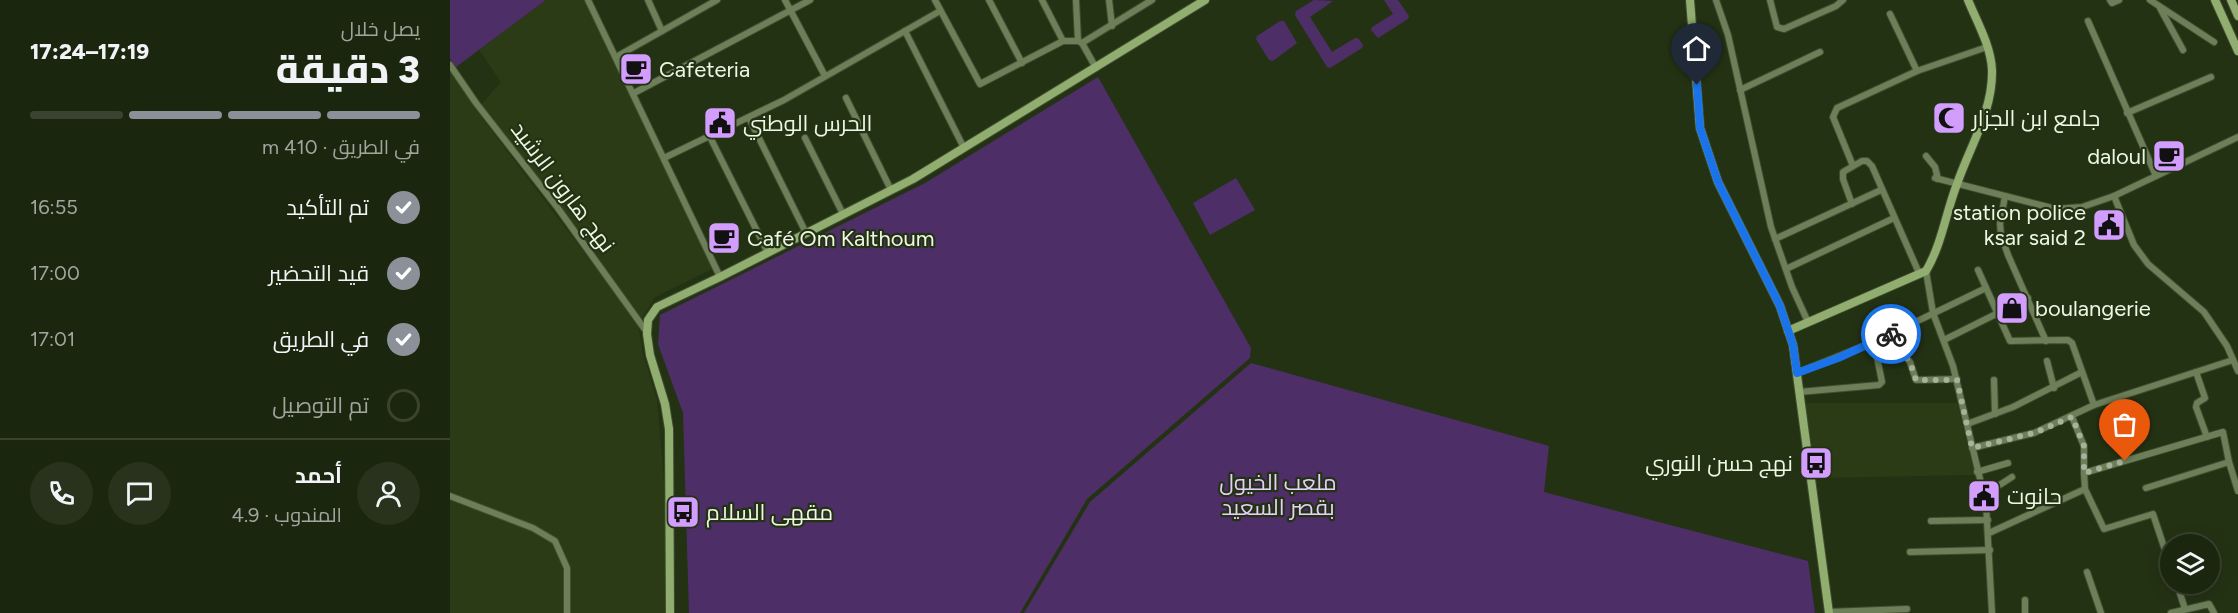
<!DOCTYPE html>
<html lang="ar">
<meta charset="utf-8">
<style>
:root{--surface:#1b260f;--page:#28321d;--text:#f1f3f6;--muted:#a0a59e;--line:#39432f;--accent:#8c9099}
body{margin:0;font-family:Figtree,Cairo,sans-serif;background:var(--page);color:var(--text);direction:rtl;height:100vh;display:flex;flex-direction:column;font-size:22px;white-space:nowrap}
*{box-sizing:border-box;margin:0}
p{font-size:20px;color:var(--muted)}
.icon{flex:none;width:33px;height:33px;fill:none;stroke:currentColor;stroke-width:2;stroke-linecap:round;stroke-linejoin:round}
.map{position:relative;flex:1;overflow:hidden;direction:ltr}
.details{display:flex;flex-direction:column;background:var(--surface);width:450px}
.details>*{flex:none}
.fabs{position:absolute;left:1710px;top:534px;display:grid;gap:12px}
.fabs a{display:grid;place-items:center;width:60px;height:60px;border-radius:50%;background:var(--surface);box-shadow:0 3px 15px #0003,0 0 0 2px var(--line);font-size:30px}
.pin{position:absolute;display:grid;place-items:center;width:51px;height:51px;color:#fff;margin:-62px -26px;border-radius:50% 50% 50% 0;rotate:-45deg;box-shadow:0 0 6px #0007}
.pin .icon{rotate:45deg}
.courier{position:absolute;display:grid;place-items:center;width:60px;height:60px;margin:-30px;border:4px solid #1a73e8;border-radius:50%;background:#fff;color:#222;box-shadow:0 2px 8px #0007}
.summary em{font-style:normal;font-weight:800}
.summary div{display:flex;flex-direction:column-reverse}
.summary{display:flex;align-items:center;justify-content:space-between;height:102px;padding:0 30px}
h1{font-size:39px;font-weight:800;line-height:45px}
.bar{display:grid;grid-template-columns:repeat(4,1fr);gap:9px 6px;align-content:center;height:72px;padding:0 30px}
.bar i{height:8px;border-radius:4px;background:var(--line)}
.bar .on{background:var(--accent)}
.bar p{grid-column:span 4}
.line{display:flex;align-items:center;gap:15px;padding:0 30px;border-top:2px solid var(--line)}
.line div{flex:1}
.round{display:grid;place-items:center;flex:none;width:63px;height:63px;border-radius:32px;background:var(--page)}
ol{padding:0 30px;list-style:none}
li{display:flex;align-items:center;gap:18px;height:66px}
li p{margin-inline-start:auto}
li .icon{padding:6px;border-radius:50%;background:var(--accent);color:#fff;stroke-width:4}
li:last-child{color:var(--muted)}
li i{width:33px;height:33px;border:3px solid var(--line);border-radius:50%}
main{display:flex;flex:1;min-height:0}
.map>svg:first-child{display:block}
.built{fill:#2a3b15}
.green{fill:#4e2e66}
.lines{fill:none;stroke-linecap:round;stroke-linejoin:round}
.street-casing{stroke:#404e31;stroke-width:8}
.secondary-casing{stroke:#404e31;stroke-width:10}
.street{stroke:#6d7f59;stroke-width:6}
.secondary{stroke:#91ae70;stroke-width:8}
.done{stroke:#a7b29b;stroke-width:6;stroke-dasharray:0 10.8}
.route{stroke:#1a73e8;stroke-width:8}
.labels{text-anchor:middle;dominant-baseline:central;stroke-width:4.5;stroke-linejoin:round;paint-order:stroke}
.poi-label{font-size:22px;fill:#edf7e4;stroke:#243214;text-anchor:start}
.street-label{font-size:22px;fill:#edf7e4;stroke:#243214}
.park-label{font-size:22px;fill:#e7cffc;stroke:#243214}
</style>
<main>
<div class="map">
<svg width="1788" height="613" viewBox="0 0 1788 613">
<rect width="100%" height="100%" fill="#243214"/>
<g class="built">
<path d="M96,0h40l128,268 -59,29 -17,28 5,29 14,46 7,82 4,131h-218v-543l25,39 134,176 -130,-178 22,-25 -22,-32z"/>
<path d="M1355,403h152l18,72 -159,3z"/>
</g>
<g class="green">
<path d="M0,0h96l-90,67 -6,-8z"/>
<path d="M864,0l19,1 -23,16 22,35 23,-14h3l5,7 -1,3 -32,20 -3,-1 -32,-52 1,-4z"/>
<path d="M934,0h14l11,16 -1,3 -30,19 -7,-8 1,-3 21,-13z"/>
<path d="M830,21h4l13,22 -24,18 -4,-1 -13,-21 1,-3z"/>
<path d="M648,77l153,271 -1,10 -163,141 -67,114h-331l-6,-200 -25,-69 2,-29 265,-132z"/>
<path d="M786,178l19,32 -45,25 -17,-32z"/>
<path d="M801,363l298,83 -5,46 264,69 7,52h-791l66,-111z"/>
</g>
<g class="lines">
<defs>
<g id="street">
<path d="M138,0l132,277"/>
<path d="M198,0l14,31"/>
<path d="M335,0l40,76"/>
<path d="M485,0l45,84 83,-43h15l4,2"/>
<path d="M539,0l33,63"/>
<path d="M592,0l21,41"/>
<path d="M626,0l2,41"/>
<path d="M659,0l3,26"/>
<path d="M1266,0l12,35 43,192 21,60 16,35"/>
<path d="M1320,0l7,27 7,2 52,-23 7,-6"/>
<path d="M1660,0l2,3 7,-3"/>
<path d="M1700,0l64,42"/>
<path d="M1710,8l23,42"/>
<path d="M1440,14l27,57"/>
<path d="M1638,21l68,155"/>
<path d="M455,31l59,117"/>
<path d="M632,43l70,-43"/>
<path d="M632,43l14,25"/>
<path d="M166,57l101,-57"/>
<path d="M0,65l26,38 81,104 89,124"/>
<path d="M1290,90l80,-38"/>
<path d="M184,93l176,-93"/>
<path d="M396,98l45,92"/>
<path d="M1677,113l84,-36"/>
<path d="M299,118l57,115"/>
<path d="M260,137l58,116"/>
<path d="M355,138l38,76"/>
<path d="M1476,156l9,11 3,12"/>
<path d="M214,158l120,-58 156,-89"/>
<path d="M1403,166l-20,-49 4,-9 80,-37 70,-24"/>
<path d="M1485,178l121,31 26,-2 32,-11 124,-59"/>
<path d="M1555,196l-5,28 1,11 7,20 38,86"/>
<path d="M1664,196l20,49 14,19 56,48 23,34 11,25"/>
<path d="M1402,204l-9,-25v-7l19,-11h5l5,5 47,107"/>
<path d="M1325,239l106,-49"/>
<path d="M1336,269l108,-51"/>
<path d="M1528,270l32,71 58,-1 4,3 22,62"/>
<path d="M1476,271l7,42 20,53 33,138 6,109"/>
<path d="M1444,333l4,14 12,15 6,18 41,-1"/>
<path d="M1494,340l84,-42"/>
<path d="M1597,361l7,27"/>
<path d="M1746,372l9,26 -8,5 -1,4 11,30"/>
<path d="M1347,373l77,-31 112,-54"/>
<path d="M1544,380l1,34"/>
<path d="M1349,392l80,-7 3,-3 -8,-40"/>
<path d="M1622,417l12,29v27"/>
<path d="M1517,424l46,-17 69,-35"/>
<path d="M1522,448l62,-15 60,-28 139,-45"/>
<path d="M1527,472l31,-9"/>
<path d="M1696,488l83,-26"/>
<path d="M1534,495l28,-18"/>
<path d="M0,496l83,32 22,13 12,27v45"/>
<path d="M1481,521l57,-1"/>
<path d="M1539,533l96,-44"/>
<path d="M1460,552l80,-2"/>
<path d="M1720,565l-17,-51 -49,15 -19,-40 -1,-16 139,-41 6,30 9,29"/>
<path d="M1637,572l14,41"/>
<path d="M1727,584l8,25"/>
<path d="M1378,612l79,-3"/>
<path d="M1575,613v-13"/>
<path d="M1721,613l38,-9 5,9"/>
</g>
<g id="secondary">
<path d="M1240,0l10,128 18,54 62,124 13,39 36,268"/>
<path d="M1765,0l23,51"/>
<path d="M1781,0l7,16"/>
<path d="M1338,331l138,-60c16,-27 20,-59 31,-87 13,-38 36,-73 35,-114 -1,-24 -15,-48 -24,-70"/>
<path d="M220,613l-1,-184 -4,-25 -15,-49 -3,-21 1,-14 9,-13 63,-30 193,-98 292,-179"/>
</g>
</defs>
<use href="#street" class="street-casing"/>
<use href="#secondary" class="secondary-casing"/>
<use href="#street" class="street"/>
<use href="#secondary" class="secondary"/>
</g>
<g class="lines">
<path class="done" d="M1441,334l3,-1 4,14 12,15 6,18h41l15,68 62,-15 38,-16 12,29v27l41,-12"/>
<path class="route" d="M1247,85l3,43 18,54 62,124 13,39 4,28 41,-15 53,-24"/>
</g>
<defs>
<symbol id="cafe-square" viewBox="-11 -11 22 22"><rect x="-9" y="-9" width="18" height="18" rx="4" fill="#d29dfd" stroke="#243214"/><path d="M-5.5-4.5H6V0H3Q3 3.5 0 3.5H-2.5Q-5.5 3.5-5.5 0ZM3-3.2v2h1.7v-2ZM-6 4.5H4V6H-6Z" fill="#111"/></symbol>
<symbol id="mosque-square" viewBox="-11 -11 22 22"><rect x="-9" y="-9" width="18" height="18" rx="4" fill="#d29dfd" stroke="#243214"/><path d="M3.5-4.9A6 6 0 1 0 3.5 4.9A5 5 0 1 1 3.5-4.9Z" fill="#111"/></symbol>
<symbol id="civic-square" viewBox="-11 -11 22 22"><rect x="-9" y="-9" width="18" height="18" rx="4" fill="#d29dfd" stroke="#243214"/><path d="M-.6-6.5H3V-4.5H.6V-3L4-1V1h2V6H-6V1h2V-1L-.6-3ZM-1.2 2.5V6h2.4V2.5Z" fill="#111"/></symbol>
<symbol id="shop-square" viewBox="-11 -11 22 22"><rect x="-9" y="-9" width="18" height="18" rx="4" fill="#d29dfd" stroke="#243214"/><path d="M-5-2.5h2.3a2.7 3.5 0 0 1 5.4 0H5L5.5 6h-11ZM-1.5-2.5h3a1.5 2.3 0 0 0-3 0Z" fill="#111"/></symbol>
<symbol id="bus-square" viewBox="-11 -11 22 22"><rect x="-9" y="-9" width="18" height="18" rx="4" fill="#d29dfd" stroke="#243214"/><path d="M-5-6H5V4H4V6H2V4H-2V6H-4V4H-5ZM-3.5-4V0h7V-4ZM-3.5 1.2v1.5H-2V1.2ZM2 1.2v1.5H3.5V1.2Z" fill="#111"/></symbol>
</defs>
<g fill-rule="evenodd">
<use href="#cafe-square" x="167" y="50" width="38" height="38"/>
<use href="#mosque-square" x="1480" y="99" width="38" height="38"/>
<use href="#civic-square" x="251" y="104" width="38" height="38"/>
<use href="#cafe-square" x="1700" y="137" width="38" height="38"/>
<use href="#civic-square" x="1640" y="206" width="38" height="38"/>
<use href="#cafe-square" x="255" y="219" width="38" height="38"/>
<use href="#shop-square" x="1543" y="289" width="38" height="38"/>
<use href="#bus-square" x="1347" y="444" width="38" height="38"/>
<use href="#civic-square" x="1515" y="477" width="38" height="38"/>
<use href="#bus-square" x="214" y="493" width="38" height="38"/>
</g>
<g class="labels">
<g class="poi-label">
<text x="209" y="69">Cafeteria</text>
<text x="1522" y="118">جامع ابن الجزار</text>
<text x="293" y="123">الحرس الوطني</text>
<text x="1696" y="156" text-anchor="end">daloul</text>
<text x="1636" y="212" text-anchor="end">station police<tspan x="1636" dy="25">ksar said 2</tspan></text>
<text x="297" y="238">Café Om Kalthoum</text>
<text x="1585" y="308">boulangerie</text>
<text x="1343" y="463" text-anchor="end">نهج حسن النوري</text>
<text x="1557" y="496">حانوت</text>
<text x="256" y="512">مقهى السلام</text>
</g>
<g class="street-label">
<text transform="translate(113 187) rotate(53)">نهج هارون الرشيد</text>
</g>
<g class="park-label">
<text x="828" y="482">ملعب الخيول<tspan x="828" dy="25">بقصر السعيد</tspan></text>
</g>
</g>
</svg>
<div class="fabs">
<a><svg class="icon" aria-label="layers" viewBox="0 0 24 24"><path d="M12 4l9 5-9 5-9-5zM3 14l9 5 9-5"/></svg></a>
</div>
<div class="pin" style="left:1675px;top:461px;background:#ea580c"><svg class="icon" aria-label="bag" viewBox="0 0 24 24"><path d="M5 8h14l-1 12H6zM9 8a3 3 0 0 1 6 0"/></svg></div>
<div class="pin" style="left:1247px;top:85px;background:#1f2937"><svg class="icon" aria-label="home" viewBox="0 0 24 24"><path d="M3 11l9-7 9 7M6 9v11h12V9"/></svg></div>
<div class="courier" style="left:1441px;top:334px"><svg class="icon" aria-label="bike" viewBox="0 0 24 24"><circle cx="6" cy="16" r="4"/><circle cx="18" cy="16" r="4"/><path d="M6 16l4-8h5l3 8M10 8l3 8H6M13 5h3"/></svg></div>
</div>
<section class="details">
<div class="summary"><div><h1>3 دقيقة</h1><p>يصل خلال</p></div><em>17:19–17:24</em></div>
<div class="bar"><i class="on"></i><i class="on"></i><i class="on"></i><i></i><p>في الطريق · 410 m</p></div>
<ol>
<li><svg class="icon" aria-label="check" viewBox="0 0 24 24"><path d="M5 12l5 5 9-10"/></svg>تم التأكيد<p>16:55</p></li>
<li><svg class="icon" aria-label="check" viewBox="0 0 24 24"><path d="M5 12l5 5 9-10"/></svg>قيد التحضير<p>17:00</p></li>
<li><svg class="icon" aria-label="check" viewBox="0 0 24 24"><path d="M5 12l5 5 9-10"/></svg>في الطريق<p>17:01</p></li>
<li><i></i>تم التوصيل</li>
</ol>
<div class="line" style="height:108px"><a class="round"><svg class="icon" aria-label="person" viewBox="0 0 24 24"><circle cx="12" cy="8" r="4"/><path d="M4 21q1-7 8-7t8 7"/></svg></a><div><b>أحمد</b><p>المندوب · 4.9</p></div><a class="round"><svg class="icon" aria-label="chat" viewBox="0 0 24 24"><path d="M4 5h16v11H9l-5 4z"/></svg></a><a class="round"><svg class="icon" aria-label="phone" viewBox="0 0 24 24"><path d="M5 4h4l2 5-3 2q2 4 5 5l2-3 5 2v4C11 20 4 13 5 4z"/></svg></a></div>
</section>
</main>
